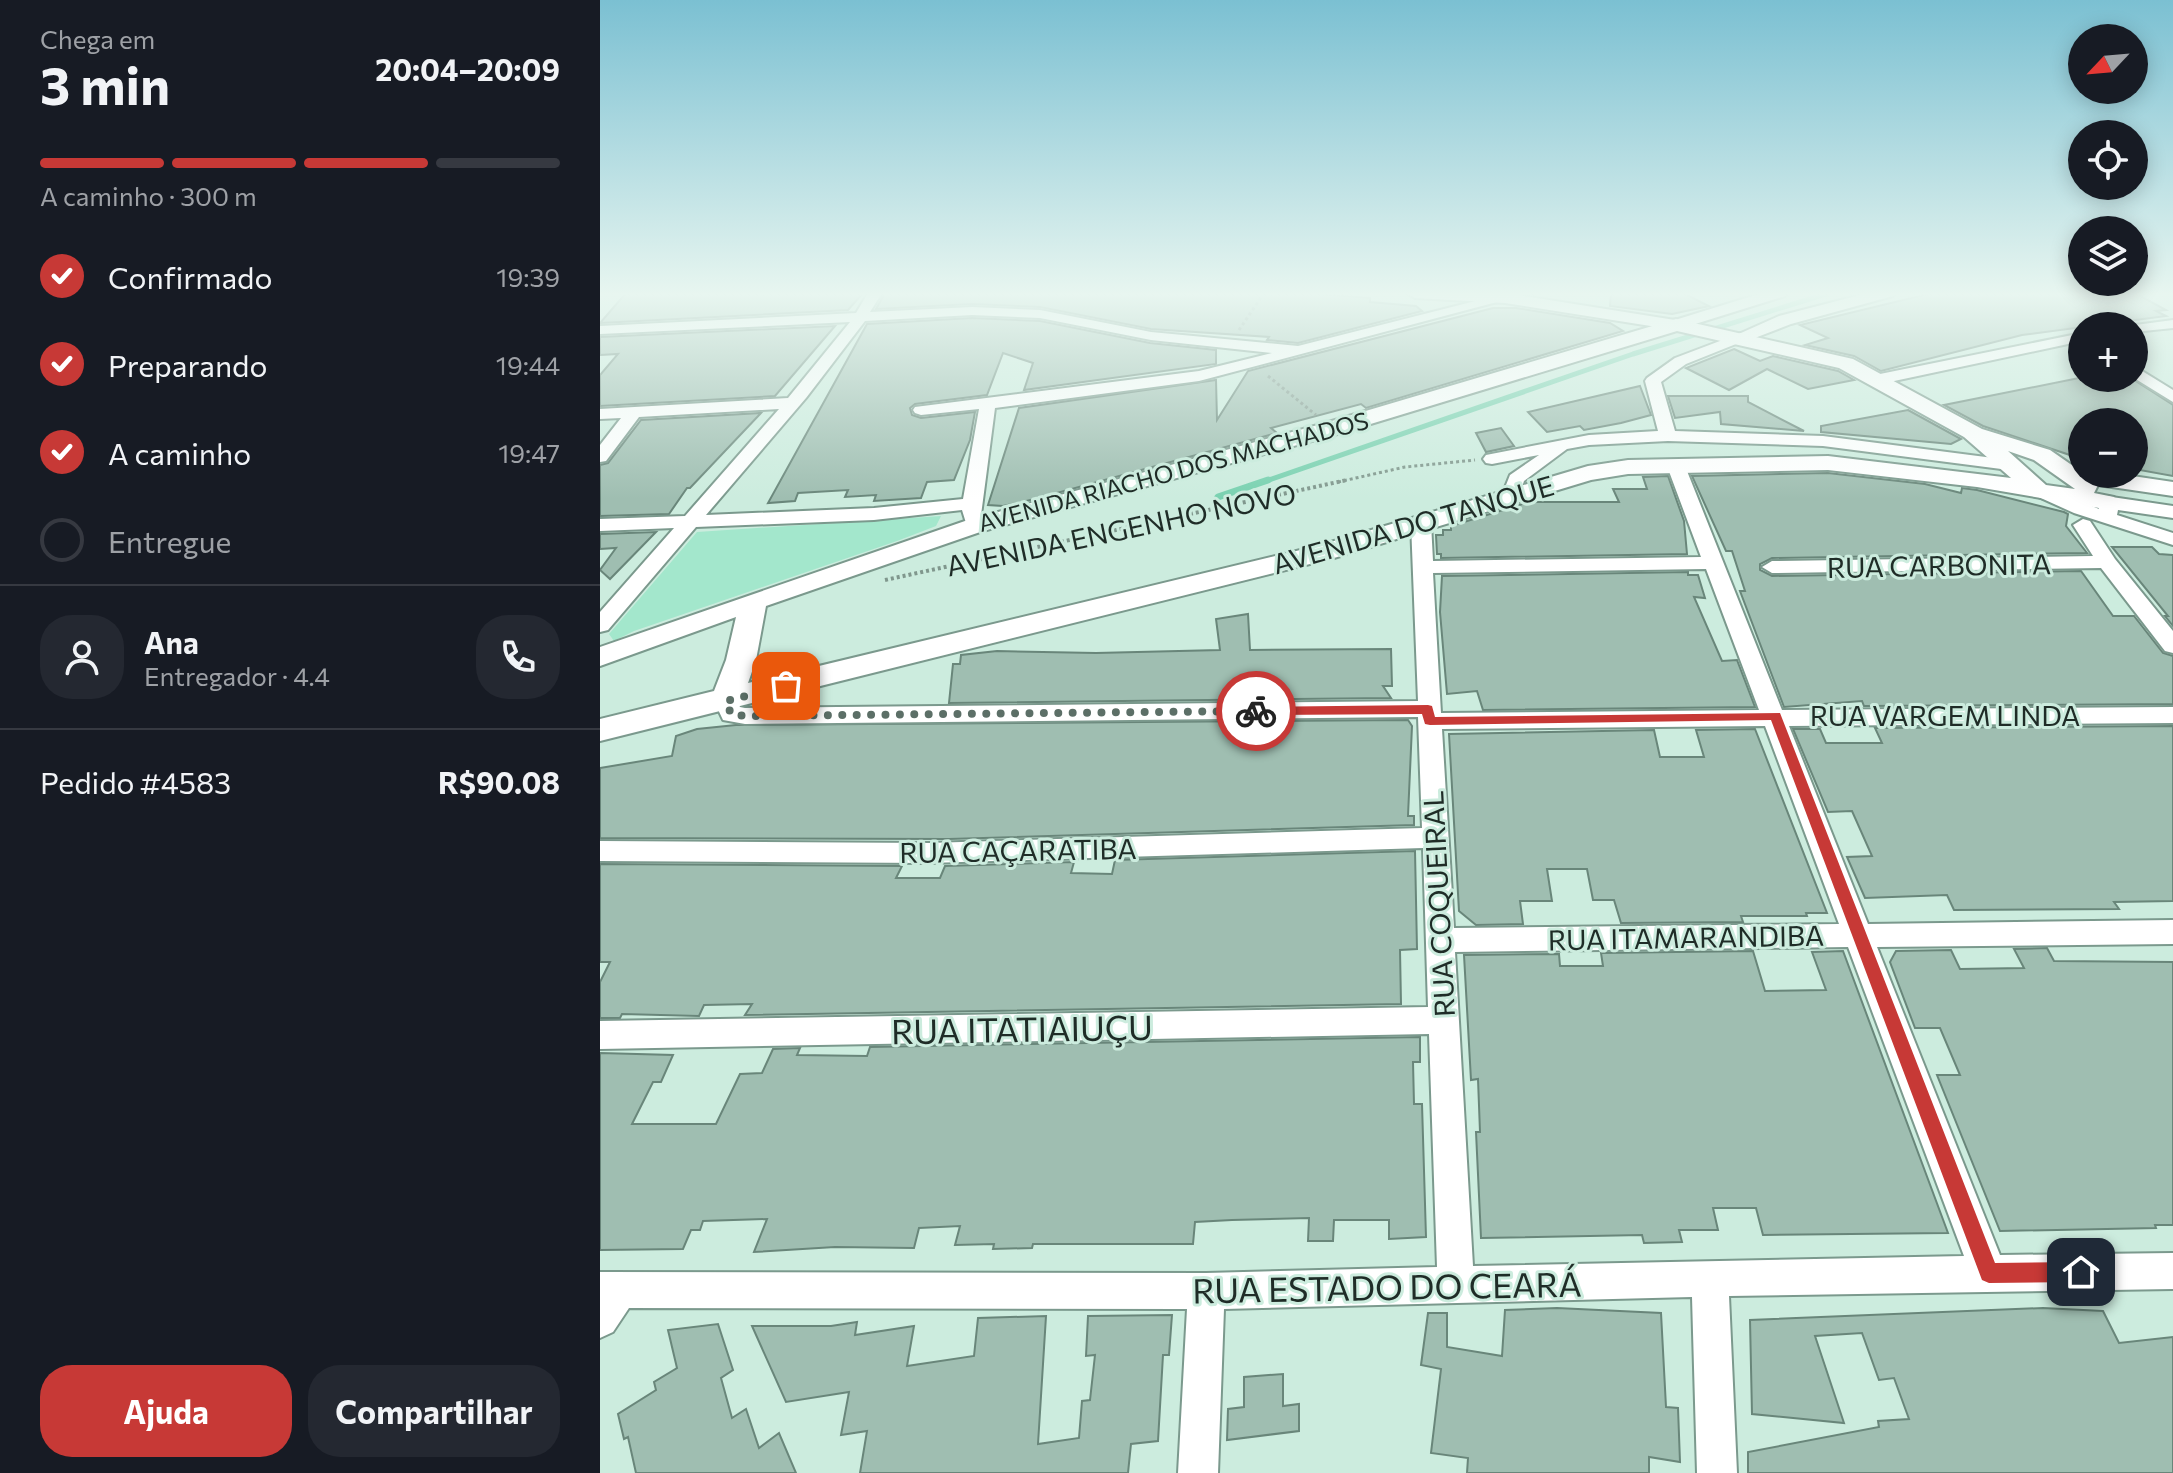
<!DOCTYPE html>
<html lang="pt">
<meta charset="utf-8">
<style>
:root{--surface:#171b24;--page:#242831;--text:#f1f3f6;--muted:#9ea1a6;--line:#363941;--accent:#c73936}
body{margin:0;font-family:Commissioner,sans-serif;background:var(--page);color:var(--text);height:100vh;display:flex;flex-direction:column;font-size:30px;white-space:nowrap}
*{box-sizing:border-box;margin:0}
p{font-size:26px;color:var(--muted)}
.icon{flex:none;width:44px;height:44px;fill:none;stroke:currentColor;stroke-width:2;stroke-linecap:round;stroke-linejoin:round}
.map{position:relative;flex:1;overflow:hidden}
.sheet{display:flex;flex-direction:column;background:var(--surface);width:600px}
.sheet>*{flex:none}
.needle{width:52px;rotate:244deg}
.fabs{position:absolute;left:1468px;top:24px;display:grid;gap:16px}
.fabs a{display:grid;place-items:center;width:80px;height:80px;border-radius:50%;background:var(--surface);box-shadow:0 4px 20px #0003;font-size:40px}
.pin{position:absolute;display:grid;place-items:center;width:68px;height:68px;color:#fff;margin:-34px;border-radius:16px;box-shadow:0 4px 12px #0006}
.courier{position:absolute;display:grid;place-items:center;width:80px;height:80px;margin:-40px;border:6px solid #c73936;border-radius:50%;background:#fff;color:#222;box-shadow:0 2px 10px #0007}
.head em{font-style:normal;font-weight:700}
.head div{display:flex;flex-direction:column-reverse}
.head{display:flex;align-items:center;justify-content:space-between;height:136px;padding:0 40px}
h1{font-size:52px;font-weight:700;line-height:60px}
.bar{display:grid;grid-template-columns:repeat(4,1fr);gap:12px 8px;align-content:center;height:96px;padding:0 40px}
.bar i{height:10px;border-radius:6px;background:var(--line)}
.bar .on{background:var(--accent)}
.bar p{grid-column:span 4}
.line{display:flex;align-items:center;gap:20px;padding:0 40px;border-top:2px solid var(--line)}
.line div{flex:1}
.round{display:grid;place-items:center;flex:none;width:84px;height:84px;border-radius:32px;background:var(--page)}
ol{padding:0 40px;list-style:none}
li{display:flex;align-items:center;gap:24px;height:88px}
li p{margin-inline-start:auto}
li .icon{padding:8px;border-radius:50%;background:var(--accent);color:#fff;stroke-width:4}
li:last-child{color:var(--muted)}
li i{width:44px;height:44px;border:4px solid var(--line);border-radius:50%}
.action{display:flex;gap:16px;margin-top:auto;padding:16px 40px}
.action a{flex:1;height:92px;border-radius:32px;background:var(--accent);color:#fff;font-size:32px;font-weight:700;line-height:92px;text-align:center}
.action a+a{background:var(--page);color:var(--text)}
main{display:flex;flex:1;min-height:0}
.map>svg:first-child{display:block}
.green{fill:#a3e7cc}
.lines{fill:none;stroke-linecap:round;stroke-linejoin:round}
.stream-far1{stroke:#79d1b0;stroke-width:5}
.stream{stroke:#79d1b0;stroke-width:7}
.building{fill:#9fbeb1;stroke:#69867a;stroke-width:2}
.minor-casing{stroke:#7b998d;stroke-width:4}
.tertiary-casing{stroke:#7b998d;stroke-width:4}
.secondary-casing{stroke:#7b998d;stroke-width:4}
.path-far1{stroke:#80978d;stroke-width:3;stroke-dasharray:3 3;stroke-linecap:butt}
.path{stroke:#80978d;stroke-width:4;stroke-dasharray:3 3;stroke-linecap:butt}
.minor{fill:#fff;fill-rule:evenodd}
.tertiary{fill:#fff;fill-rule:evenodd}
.secondary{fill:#fff;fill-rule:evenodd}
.route{fill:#c73936}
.done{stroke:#5c6f67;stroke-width:8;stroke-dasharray:0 14.4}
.labels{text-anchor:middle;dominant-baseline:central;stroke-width:6;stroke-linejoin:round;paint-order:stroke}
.far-street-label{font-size:24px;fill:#1f2c27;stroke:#ccecde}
.street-label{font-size:28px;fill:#1f2c27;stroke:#ccecde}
.near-street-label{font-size:34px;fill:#1f2c27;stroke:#ccecde}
</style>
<main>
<section class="sheet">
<div class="head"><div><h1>3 min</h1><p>Chega em</p></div><em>20:04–20:09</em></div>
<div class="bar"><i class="on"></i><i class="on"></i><i class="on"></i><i></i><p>A caminho · 300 m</p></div>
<ol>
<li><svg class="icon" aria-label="check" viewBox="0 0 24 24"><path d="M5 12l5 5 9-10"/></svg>Confirmado<p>19:39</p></li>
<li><svg class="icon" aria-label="check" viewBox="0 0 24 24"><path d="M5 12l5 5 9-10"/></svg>Preparando<p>19:44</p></li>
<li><svg class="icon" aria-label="check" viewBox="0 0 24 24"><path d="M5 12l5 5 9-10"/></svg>A caminho<p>19:47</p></li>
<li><i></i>Entregue</li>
</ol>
<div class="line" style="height:144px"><a class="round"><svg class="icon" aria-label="person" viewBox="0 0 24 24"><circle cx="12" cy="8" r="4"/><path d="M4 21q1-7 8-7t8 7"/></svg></a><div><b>Ana</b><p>Entregador · 4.4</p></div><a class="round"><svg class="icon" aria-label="phone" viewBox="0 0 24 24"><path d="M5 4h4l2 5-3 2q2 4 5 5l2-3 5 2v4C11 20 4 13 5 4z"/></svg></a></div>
<div class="line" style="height:104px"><div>Pedido #4583</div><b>R$90.08</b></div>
<div class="action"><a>Ajuda</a><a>Compartilhar</a></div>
</section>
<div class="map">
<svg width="1573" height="1473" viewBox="0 0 1573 1473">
<rect width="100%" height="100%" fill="#ccecde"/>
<path class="green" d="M341,516l-5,10 -39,15 -263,90 -20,10 -5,-7 88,-102z"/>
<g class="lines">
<path class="stream-far1" d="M663,482l370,-128 196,-61"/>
<path class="stream" d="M618,497l50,-17"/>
</g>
<g class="building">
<path d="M26,293h237l-15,17 -248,13z"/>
<path d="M285,293h420l65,5v4l46,4 6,5 -124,32 -31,-3 2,-3 -118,-8 -111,-22 -68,-3 -96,5z"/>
<path d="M1011,293h72l26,13 -37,8 -62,-8z"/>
<path d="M1332,293h203l31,17 -10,1 10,5 -144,19 -141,36 -27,-15 -49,-11 23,-7 -28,-13z"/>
<path d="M893,308h23l94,15 13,8 -257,77 -5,-4 -90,24 6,5 -242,66 -32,7 -15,-1 31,-97 197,-28 1,40 31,-49z"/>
<path d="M372,318l68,3 110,22 66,7v14l-192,26 9,-27 -30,-10 -16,42 -72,9 -5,4 2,7 9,3 54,-6 -5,28 -16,40 -27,2 -6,16 -47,3 2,-6 -31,2 3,-7 -50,3 -3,8 -27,2 99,-179z"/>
<path d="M235,326l-60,70 -175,10v-31l18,-21 -18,1v-18z"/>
<path d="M1134,349l26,12 13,-5 65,15 16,9 -46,9 -41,-20 -38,21 -43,-22z"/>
<path d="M1479,378h52l42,27v71l-39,-7v-47h-52v37l-99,-33 -39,-21z"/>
<path d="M1040,386l11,29 -30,8 -37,7 -4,-4 -33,6 -19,-20z"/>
<path d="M1068,396h80v6l56,29 -83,-7 -1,-12 -45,6z"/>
<path d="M1308,410l53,29 -10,5 -130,-12v-6z"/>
<path d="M161,413l-71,75h-3l-18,26 -69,2v-51l8,-2 33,-43z"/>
<path d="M901,428l13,18 -28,6 -10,-19z"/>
<path d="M1228,473l97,11 36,9 1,-5 15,2 87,22 4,2 -2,12 21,27 -315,5 -12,6v6l12,6 309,-5 32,45h21l29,37 10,3v48l-309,2 -2,-5 -78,6 -44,-116h5l-13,-40h-6l-34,-75z"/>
<path d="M1068,476l16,45 3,33 -246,4v-4h-4l-1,-19h7v-5h8v-4l78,-24h90l-6,-13h34l-4,-12z"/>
<path d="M56,532l-46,47 -10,-9 16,-22 -16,1v-15z"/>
<path d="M1512,547h40l7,7 14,1v71l-8,-10h3z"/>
<path d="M1088,572v3h10l7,23 -11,-1 28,64 15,-1 18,47 -272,3 -6,-19 -30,3 -7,-82 2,-36z"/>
<path d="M648,614l2,36 141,-1 1,37h-9l8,12 -442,5 4,-39h7l1,-9 36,-4 99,2 124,-3 -4,-31z"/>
<path d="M808,720l4,6 -4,90h6v9l-465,14 -349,-1v-70l72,-12 4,-20 21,-7 39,-4z"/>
<path d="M1573,726v175l-59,1 5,7 -165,1 -7,-15 -82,3 -18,-41 25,-1 -20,-45 -24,1 -35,-83h27l6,14h56l-7,-15z"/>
<path d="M1155,729l72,184h-21l1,3h-66l2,6 -122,1 -7,-23h-21l-6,-31h-40l5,32h-32l3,23 -47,1 -17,-14 -10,-177 205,-4 6,27h44l-8,-27z"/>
<path d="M815,851l2,98 -17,1 1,54 -656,11 7,-11 -48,1 -5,11 -77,-2 -2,4h-20v-36l10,-20h-10v-98l302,2 -6,12h44l5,-12 129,-4 -3,11 41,1 3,-14z"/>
<path d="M1447,948l7,13 119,1v263h-18l1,3 -156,3 -63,-156h23l-20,-47h-25l-25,-66 6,-11 55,-1 9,19 64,-1 -10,-19z"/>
<path d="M1153,951l12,40 61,-1 -14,-38 31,-1 105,282 -185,2 -7,-27h-43l5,22h-39l3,12 -38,1 -2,-8 -161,3 -5,-106h4l-2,-53 -7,1 -7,-125 95,-1 1,12h43l-2,-13z"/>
<path d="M820,1037v25h-7l1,42h8l4,133 -37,2v-19h-55l-1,21h-25l1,-23 -77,2 -37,2 -2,22h-160l-1,4 -39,1 1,-5 -39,1 5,-19 -41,2 -5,20 -79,-1 -81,5 13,-33 -64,2 -3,9h-9l-8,19 -83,1v-197l73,2 -12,27h-8l-21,42h84l24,-50 22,-1 11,-24 27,-1 -3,7 70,1 3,-9z"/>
<path d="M957,1308l104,5 5,94 12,1 2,54 -31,-5v16h-182l1,-15 -37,-5 10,-84 -20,-4 7,-52h19v34l55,9 3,-46z"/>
<path d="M1443,1308l60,3 16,32 54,-6v136h-425v-21l131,-25 -1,-6 31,-2 -15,-41 -15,2 -17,-47 -47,3 29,87 -92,-9 -2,-94z"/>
<path d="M572,1315l-3,40h-6l-5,86 -27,3 -3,29h-268l7,-42 -26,4 8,-43 -63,10 -34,-76h79l26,-4 -2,13 59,-9 -7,40 67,-10 4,-38 68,-2 -8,128 41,-6 3,-37 8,-1 5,-45 -9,1 2,-40z"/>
<path d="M118,1324l15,46 -12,8 11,40 14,-9 13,39 20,-15 17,40h-160l-8,-36 -4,2 -6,-25 38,-24 -2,-8 23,-14 -9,-38z"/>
<path d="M683,1374v32l16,-2v27l-72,9 1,-31 16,-2v-30z"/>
</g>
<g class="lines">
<defs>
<g id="minor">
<path d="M268,293h14l-12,19 102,-5 68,3 111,22 147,14 209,-53h24l-332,88 -204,27 -15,115h-14l-4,-13 -88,10 -178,7 -88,103 -8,2v-20l74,-84 -74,3v-12l85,-3 94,-107 -140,8 -33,44 -6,1v-17l21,-27 -21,1v-10l188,-11 62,-76 -250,12v-8l256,-13zM372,315l68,3 111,22 121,13 -73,18 -284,36 -2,3 2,3 6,2 58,-6 -16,90 -89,9 -168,7 100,-117 59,-77z"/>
<path d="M1573,320v8l-39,4v-6h-6z"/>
<path d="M1141,333l7,4 -2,3 -60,24 -25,18 14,49 148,5 186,24 9,5 -9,5 -186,-24 -155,-5 -79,4 -22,4 -43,32 -6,18h-14l-2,-4 8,-20 29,-20 -47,9 -6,-1 -3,-4 3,-4 103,-20 69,-4 -13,-50 2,-3 28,-20z"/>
<path d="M1482,333v8l-202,43 -8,-5 8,-5z"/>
<path d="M1534,366l39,24v12l-39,-24z"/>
<path d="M1076,461l9,5 97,244 391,-3v16l-384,3 79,198 305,-4v24l-296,3 123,308 173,-2v36l-444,7 8,177h-40l-5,-176 -468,12 -6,164h-40l9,-164 -558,-1 -16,24 -13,6v-66l606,1 231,-6 -8,-233 -829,15v-28l828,-14 -5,-159 -494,15 -329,-2v-20l329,2 493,-15 -4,-111 -673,7 -22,-4 -9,-19 4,-6h16l6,12 5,1 673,-7 -7,-178 3,-4h14l3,4 2,38 268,-4 -34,-91zM1106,569l53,141 -318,3 -8,-140zM1165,726l74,198 -385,4 -12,-199zM1248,947l116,309 -491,10 -18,-314z"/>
<path d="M1438,484l61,25 -3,-7 9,-6 68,10v12l-55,-8 -1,5 56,18v12l-99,-32 -42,-19 -3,-4 3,-4z"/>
<path d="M1483,519l7,2 25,38 58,72v22l-8,-2 -64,-83 -329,5 -10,-6 10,-6 321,-5 -20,-31z"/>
</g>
<g id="tertiary">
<path d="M807,293h98l170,27 87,-27h25l-2,3 -109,34 -171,-27 -90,-5z"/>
<path d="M1268,293h27l-2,3 -102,28 -44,17h-12l-3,-4 47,-21z"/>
</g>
<path id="secondary" d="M1076,319l177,40 129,70 68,21 26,18 6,1v5h37l54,8v14l-75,-11 -4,8 20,4 3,5 -3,5 -9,2 -128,-22 -149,-17 -200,4 -37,6 -257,78 -734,183v-22l114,-28 12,-31 10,-43 -136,49v-19l365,-126 360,-98zM1077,331l162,37 125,69 47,41 -183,-22 -200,4 -40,6 -271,80 -569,137 8,-23 10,-54 217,-75 358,-98zM1408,451l26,9 41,29 -29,-4z"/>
</defs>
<use href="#minor" class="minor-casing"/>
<use href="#tertiary" class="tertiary-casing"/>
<use href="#secondary" class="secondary-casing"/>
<g class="path-far1">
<path d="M639,330l25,-37"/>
<path d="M668,376l48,39"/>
<path d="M738,482l67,-15 70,-7"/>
</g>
<path class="path" d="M285,580l462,-100"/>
<use href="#minor" class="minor"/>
<use href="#tertiary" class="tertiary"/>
<use href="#secondary" class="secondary"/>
</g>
<linearGradient id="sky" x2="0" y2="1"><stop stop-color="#7bc0d2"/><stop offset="0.59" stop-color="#e8f6f0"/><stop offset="1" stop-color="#e8f6f0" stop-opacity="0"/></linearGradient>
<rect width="1573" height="499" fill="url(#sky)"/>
<path class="route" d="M828,705l4,1 3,11 345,-4 215,550 86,-1 7,3 3,7 -3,7 -7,3 -92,1 -7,-3 -211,-560 -341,5 -5,-1 -3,-10 -166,1 -6,-4 6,-4z"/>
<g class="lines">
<path class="done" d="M186,686l-60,15 5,13 14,2 511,-5"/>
</g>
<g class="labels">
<g class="far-street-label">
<text transform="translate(573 471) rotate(-15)">AVENIDA RIACHO DOS MACHADOS</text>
</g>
<g class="street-label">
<text transform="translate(813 524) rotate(-16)">AVENIDA DO TANQUE</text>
<text transform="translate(521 529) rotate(-12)">AVENIDA ENGENHO NOVO</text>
<text transform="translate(1339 565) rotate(-1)">RUA CARBONITA</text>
<text x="1345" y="715">RUA VARGEM LINDA</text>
<text transform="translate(418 850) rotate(-1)">RUA CAÇARATIBA</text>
<text transform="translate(838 904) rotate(-93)">RUA COQUEIRAL</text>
<text transform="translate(1086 937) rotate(-1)">RUA ITAMARANDIBA</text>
</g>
<g class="near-street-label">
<text transform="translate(422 1028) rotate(-1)">RUA ITATIAIUÇU</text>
<text transform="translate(787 1286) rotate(-1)">RUA ESTADO DO CEARÁ</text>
</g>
</g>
</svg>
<div class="fabs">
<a><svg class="needle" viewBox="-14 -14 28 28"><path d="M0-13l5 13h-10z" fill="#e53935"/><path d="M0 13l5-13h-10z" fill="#9ea1a6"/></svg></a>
<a><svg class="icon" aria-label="locate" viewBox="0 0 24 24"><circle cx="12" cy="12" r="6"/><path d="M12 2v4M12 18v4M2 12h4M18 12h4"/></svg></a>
<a><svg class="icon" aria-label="layers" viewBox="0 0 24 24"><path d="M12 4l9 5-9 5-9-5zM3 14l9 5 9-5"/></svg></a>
<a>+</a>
<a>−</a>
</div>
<div class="pin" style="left:186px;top:686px;background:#ea580c"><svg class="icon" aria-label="bag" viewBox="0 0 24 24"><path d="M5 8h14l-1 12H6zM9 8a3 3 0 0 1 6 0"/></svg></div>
<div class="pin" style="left:1481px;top:1272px;background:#1f2937"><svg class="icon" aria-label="home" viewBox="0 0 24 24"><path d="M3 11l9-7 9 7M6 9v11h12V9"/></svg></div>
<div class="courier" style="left:656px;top:711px"><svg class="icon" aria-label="bike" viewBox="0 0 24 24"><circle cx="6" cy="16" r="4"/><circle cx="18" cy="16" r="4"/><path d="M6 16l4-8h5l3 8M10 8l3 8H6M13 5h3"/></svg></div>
</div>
</main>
